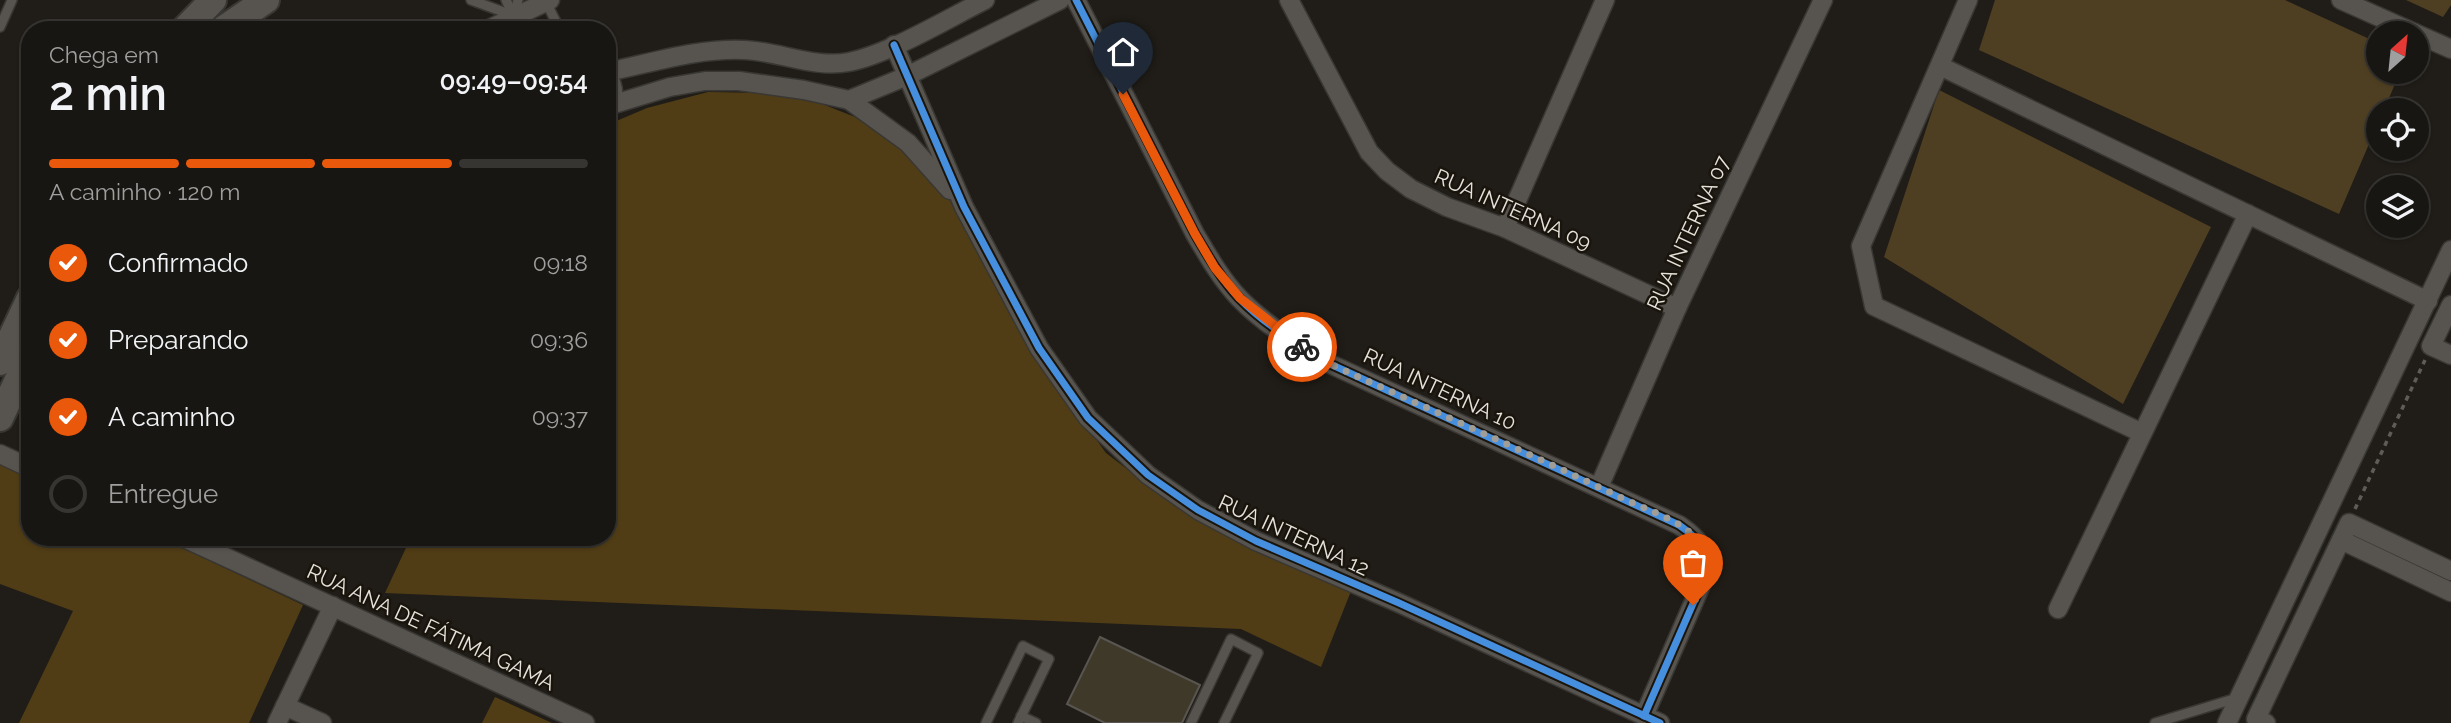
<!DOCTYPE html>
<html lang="pt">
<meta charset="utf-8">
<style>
:root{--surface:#181612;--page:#211f1b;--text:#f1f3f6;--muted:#9f9f9f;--line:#363532;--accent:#ea580c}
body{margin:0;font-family:Raleway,sans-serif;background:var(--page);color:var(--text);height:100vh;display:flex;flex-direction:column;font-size:26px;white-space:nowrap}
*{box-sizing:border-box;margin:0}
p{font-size:23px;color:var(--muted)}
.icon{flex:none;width:38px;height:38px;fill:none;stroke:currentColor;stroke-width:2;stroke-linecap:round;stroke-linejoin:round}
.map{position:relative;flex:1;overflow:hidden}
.side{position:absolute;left:21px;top:21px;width:595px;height:525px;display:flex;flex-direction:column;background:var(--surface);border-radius:28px;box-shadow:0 2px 5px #0004,0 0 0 2px var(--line)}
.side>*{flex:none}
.needle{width:46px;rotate:27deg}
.tools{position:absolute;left:2366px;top:21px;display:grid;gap:14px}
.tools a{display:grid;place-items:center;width:63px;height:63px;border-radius:50%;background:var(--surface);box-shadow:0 2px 5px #0004,0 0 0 2px var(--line);font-size:35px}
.pin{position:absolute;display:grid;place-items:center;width:60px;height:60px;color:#fff;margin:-72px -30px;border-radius:50% 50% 50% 0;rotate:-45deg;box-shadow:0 0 7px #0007}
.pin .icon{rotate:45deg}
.courier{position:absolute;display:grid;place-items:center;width:70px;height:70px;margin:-35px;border:5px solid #ea580c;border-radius:50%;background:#fff;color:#222;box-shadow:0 2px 9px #0007}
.head em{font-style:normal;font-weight:600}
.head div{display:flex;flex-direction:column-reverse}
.head{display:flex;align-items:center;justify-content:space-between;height:119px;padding:0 28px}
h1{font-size:46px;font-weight:600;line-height:52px}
.bar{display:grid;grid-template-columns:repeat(4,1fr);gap:10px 7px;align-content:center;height:84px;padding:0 28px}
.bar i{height:9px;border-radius:5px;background:var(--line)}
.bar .active{background:var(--accent)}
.bar p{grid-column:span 4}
ol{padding:0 28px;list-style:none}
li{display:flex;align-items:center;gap:21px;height:77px}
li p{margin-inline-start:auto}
li .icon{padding:7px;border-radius:50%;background:var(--accent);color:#fff;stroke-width:4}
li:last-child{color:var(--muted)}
li i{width:38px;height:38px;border:4px solid var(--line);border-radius:50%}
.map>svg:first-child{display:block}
.green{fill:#4f3f22}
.forest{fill:#503d16}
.building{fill:#3f392a;stroke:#595651;stroke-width:2}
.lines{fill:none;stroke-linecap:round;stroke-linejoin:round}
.lane-casing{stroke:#393733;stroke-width:12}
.street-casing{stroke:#393733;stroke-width:21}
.secondary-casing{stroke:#393733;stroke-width:30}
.path{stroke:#5e5c58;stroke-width:3.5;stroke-dasharray:5 5;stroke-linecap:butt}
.lane{stroke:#575450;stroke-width:9}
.street{stroke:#575450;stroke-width:18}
.secondary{stroke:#575450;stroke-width:26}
.cycleway-casing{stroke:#1a150c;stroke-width:11}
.cycleway{stroke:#468fdf;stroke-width:7}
.done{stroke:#a19d97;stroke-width:7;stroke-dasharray:0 12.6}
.route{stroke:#ea580c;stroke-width:9}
.labels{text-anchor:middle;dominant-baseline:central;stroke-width:5;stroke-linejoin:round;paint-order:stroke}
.street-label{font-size:21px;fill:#e6e2dc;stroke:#1a150c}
</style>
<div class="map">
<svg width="2451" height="723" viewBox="0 0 2451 723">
<rect width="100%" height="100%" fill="#201d18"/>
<g class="green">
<path d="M1995,0h290l93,43v29h22l-16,38h-6v13l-39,91 -360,-164z"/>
<path d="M2406,0h45v5l-8,12z"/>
<path d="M1939,90l272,137 -88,177 -239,-147z"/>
</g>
<g class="forest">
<path d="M708,92l57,1 47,7 43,17 53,35 35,35 58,109 40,67 65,90 60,46 70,42 115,50 -30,76 -80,-38 -856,-36 26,-56h196v-412l40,-17z"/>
<path d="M0,462l30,14v61h129l144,68 -54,118h-230l54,-112 -73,-27z"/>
<path d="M495,697l57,26h-70z"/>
</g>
<path class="building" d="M1100,637l100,48 -18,38h-77l-38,-19z"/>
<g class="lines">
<defs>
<g id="lane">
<path d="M471,0l41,15"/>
<path d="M506,0l14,30"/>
<path d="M546,2l14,28"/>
<path d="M514,16l4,-16"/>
<path d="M0,27l12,-27"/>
<path d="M1021,716l15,7"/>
<path d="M986,723l37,-77 26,13 -31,64"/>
<path d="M1191,723l40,-84 27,14 -34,70"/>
<path d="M2155,723l82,-25"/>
</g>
<g id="street">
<path d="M1076,0l119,234c13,22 26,45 44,64 25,26 58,46 89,65l351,162c25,17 31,29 23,58l-58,133"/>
<path d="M1289,0l80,152 18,19 24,18 36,18 58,21 172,80"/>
<path d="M1968,0l-107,246 13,60 268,127"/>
<path d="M2341,0l74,33"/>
<path d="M487,30l63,-30"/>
<path d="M2417,34l34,15"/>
<path d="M894,45l70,162 75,141 49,70 60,57 50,35 58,31 143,62 261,120"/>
<path d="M1940,66l488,235"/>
<path d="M607,72c45,-9 90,-24 137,-22 34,1 71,19 105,12 40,-8 98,-43 136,-62"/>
<path d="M607,75c8,12 8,24 0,36"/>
<path d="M849,100l59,43 42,47"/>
<path d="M611,105l59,-18 35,-6h34l65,9 45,10 58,-24 153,-76"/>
<path d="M1505,228l100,-228"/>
<path d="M2451,305l-20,41 20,9"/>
<path d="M0,454l30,14"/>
<path d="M1599,487l78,-179 146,-308"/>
<path d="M182,537l403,186"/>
<path d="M2341,540l110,52"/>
<path d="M2058,609l190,-395"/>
<path d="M285,706l37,17"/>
<path d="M277,723l56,-117"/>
<path d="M2227,723l224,-473"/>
<path d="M2266,723l-10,-4 93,-196 102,48"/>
</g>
<g id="secondary">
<path d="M184,30l29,-30"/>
<path d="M222,30l44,-30"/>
<path d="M0,362l30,-64"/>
<path d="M0,418l30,-64"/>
</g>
</defs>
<use href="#lane" class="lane-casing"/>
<use href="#street" class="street-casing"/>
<use href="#secondary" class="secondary-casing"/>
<path class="path" d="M2355,509l70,-149"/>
<use href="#lane" class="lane"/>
<use href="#street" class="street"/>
<use href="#secondary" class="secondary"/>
<defs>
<g id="cycleway">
<path d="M1076,0l119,234c13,22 26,45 44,64 25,26 58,46 89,65l351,162c25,17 31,29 23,58l-58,133"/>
<path d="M894,45l70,162 75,141 49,70 60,57 50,35 58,31 143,62 261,120"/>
</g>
</defs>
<use href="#cycleway" class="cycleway-casing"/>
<use href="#cycleway" class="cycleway"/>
</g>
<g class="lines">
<path class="done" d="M1302,347l26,16c99,45 198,89 296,136 21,10 61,23 74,42 16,21 4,43 -5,64"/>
<path class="route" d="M1123,94l72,140 20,34 25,30 62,49"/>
</g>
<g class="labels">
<g class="street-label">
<text transform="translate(1513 209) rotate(24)">RUA INTERNA 09</text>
<text transform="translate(1688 233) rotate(-65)">RUA INTERNA 07</text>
<text transform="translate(1440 389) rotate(25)">RUA INTERNA 10</text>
<text transform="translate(1294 535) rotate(25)">RUA INTERNA 12</text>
<text transform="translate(431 627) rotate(25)">RUA ANA DE FÁTIMA GAMA</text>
</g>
</g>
</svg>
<div class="tools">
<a><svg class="needle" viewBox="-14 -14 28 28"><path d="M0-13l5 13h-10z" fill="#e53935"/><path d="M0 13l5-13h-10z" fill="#9f9f9f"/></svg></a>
<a><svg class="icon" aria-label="locate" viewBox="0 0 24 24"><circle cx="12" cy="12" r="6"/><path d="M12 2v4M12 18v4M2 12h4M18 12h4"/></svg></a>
<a><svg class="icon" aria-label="layers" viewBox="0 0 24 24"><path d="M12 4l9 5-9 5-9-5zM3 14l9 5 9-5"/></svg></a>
</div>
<div class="pin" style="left:1693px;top:605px;background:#ea580c"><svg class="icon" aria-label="bag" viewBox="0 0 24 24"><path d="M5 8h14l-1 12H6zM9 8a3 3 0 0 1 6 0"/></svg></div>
<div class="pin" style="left:1123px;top:94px;background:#1f2937"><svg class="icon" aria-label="home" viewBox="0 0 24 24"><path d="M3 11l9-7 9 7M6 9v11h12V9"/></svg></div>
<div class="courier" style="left:1302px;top:347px"><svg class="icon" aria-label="bike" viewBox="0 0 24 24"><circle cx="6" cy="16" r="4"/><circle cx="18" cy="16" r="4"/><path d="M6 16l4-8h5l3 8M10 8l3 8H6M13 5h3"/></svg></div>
<section class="side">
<div class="head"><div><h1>2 min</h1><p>Chega em</p></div><em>09:49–09:54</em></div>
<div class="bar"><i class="active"></i><i class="active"></i><i class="active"></i><i></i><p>A caminho · 120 m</p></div>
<ol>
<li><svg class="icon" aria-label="check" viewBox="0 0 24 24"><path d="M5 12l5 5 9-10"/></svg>Confirmado<p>09:18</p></li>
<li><svg class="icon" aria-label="check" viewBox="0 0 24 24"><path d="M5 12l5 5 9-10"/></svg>Preparando<p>09:36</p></li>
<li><svg class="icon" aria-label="check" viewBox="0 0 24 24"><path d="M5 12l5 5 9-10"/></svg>A caminho<p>09:37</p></li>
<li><i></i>Entregue</li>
</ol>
</section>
</div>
